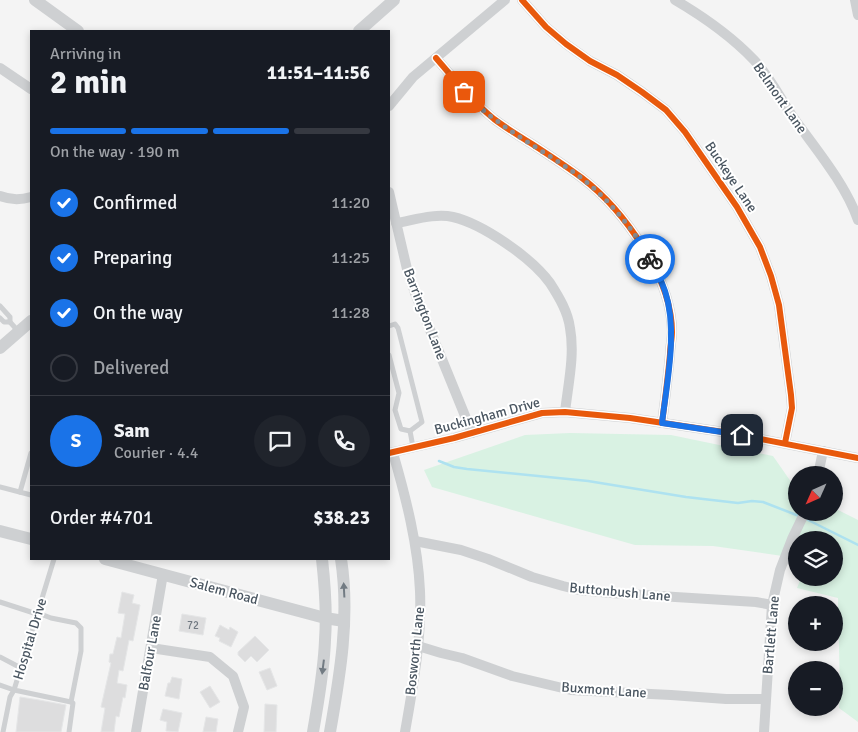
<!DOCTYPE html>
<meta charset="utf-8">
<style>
:root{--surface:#171b24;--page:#20242c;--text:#f1f3f6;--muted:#9ea1a6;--line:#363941;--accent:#1a73e8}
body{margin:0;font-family:Signika,sans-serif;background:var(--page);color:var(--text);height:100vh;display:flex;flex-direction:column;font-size:19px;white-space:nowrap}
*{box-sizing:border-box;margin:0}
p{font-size:16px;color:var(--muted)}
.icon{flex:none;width:28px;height:28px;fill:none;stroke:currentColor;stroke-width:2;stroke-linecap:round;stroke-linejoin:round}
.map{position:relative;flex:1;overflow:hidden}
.panel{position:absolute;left:30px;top:30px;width:360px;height:530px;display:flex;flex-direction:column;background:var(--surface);border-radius:0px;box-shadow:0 2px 8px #0003}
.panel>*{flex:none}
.needle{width:32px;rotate:225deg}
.tools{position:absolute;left:788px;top:466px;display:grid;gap:10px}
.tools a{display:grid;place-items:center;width:55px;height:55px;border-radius:50%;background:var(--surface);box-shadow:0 2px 8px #0003;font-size:25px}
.pin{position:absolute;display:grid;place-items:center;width:42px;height:42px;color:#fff;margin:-21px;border-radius:10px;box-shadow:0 2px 8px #0006}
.courier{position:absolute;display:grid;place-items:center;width:50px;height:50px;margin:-25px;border:4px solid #1a73e8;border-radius:50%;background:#fff;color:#222;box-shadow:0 1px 6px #0007}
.headline em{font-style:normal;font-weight:700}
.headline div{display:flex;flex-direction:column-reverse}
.headline{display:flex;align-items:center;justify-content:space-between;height:85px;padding:0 20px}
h1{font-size:32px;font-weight:700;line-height:38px}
.bar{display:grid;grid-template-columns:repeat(4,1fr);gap:8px 5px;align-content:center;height:60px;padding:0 20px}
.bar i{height:6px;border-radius:4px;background:var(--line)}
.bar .current{background:var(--accent)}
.bar p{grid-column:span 4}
.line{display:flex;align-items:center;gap:12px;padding:0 20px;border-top:1px solid var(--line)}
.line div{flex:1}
.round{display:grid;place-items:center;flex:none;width:52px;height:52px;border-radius:26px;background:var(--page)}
ol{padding:0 20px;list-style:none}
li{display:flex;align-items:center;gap:15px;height:55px}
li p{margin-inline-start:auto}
li .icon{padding:5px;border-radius:50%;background:var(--accent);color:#fff;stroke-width:4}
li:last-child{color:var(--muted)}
li i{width:28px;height:28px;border:2px solid var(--line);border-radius:50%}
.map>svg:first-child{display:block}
.green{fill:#d9f2e3}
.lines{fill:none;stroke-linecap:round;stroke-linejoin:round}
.stream{stroke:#aee2f0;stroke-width:2.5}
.building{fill:#ddddde;stroke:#e5e6e7}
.service{stroke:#ced0d2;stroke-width:5}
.minor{stroke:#ced0d2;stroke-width:10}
.tertiary{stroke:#ced0d2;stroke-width:12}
.cycleway-casing{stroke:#fff;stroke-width:9}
.cycleway{stroke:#e8590c;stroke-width:6}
.oneway{fill:#727b83}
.done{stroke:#868d94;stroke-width:5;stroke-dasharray:0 9}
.route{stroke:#1a73e8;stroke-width:6}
.labels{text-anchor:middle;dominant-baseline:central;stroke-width:4;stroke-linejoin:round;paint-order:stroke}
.number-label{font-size:11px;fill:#707881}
.street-label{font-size:14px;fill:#4a5661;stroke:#fff}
</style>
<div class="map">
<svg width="858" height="732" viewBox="0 0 858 732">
<rect width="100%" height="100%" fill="#f4f4f4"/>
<path class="green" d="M570,433l101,2 102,21 23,33v23h38v-4l24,12v202l-19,-14 1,-12 -2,-98 -41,-10 4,-10h33v-38h-38v18l-83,-12 -78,-1 -203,-58 -8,-17 101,-35z"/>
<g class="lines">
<g class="stream">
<path d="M439,461l15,6 13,2 121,12 98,16 52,6 14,-2 11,1 36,14"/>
<path d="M804,518l54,27"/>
</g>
</g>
<g class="building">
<path d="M122,592l12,3 -2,8 8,2 -7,36 -4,-1 -6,31 -4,-1 -2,13 10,2 -2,13 -2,-1 -4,20 -3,-1 -2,16h-13l4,-24 -4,-1 10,-44 -2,-1 1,-8h3l4,-17 4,1 4,-24 -7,-1z"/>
<path d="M182,614l24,4 -3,17 -24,-4z"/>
<path d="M220,625l9,5 1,-3 8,5 -7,15 -12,-6 1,-3 -5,-2z"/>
<path d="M255,636l14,14 -12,12 -6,-6 -6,6 -7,-7v-3z"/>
<path d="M270,668l7,18 -10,4 -8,-18z"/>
<path d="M172,677l10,2 -3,20 -14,-3 3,-13h2z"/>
<path d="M210,686l10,16 -10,6 -10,-16z"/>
<path d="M20,697l19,3 27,5 -5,27h-45z"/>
<path d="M265,704l12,1 -1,27h-12z"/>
<path d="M163,709l19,4 -4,19 -12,-1 1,-9 -7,-2z"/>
<path d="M206,717l12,2 -2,13h-13z"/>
</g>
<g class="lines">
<g class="service">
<path d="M0,306l10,11v5l8,9"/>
<path d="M0,318l4,4h6"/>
<path d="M389,326l6,-2 3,4 24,94 -12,9"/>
<path d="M389,355l10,38 -4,17 6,19 9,2"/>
<path d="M410,431l3,16"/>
<path d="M0,487l31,8"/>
<path d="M20,492l11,-39"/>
<path d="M54,559l-40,131 57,12 2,1 -4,29"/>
<path d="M0,602l37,12"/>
<path d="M38,613l13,5 25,5 5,5v23l-10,51"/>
<path d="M0,657l21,11"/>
<path d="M0,685l14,5 -4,7 -7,35"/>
</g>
<g class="minor">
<path d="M522,0l24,27 20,17 24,17 27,14 25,17 24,18 19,22 52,75 23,40 11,29 8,29 12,90 1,13 -7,35"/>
<path d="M675,0c29,17 56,36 79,60 16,17 26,38 39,57 22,31 52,66 65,103"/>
<path d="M855,0l3,15"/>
<path d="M436,58c18,21 36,43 58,61 12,9 25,17 38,25 17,11 34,22 50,34 42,32 90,100 90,154 0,7 -2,15 -2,22 -2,23 -5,46 -8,69"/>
<path d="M0,68l31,21"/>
<path d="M389,106l24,-29 92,-77"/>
<path d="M389,192l18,77 8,24 57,140"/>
<path d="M0,196c10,4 21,4 31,1"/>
<path d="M396,223c18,-3 39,-10 57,-6 30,7 79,41 97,66 9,14 18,29 20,45 5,27 -2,57 -5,84"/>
<path d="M389,453l65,-15 88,-25 23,-1 65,6 100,15 128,25"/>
<path d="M393,453c13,45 25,92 27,138 2,48 -7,95 -15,141"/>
<path d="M818,475l5,-24"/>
<path d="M415,541l46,9 27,9 44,18 31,9 16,4 32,3 145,9 16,3"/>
<path d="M418,646l23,7 21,5 50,18 59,14 100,5 55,4h40"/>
<path d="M151,648l59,9 23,19 11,31 -6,25"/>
<path d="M136,732l27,-158"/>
<path d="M764,732l8,-127 8,-35 12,-31 13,-27"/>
</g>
<g class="tertiary">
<path d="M35,0l43,31"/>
<path d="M359,31l35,-31"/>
<path d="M0,348l31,-27"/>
<path d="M0,531l31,8"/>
<path d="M105,559l220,59 19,3"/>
<path d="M313,732c5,-30 11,-61 12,-92 2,-27 0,-54 -3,-81"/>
<path d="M330,732c10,-57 20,-115 11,-173"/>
</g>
<defs>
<g id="cycleway">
<path d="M522,0l24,27 20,17 24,17 27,14 25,17 24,18 19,22 52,75 23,40 11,29 8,29 12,90 1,13 -7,35"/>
<path d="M436,58c18,21 36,43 58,61 12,9 25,17 38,25 17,11 34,22 50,34 42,32 90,100 90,154 0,7 -2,15 -2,22 -2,23 -5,46 -8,69"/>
<path d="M389,453l65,-15 88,-25 23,-1 65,6 100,15 128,25"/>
</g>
</defs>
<use href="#cycleway" class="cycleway-casing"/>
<use href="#cycleway" class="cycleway"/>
</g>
<defs><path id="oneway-solid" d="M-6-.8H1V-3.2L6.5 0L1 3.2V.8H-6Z" transform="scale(1.25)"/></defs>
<g class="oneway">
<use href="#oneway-solid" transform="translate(344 590) rotate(-93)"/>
<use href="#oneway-solid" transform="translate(323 667) rotate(97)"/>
</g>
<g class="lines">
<path class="done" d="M464,92c10,10 20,20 32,28 28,22 60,38 88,60 25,20 51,51 66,79"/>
<path class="route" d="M650,259c6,10 11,21 15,32 13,39 2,91 -3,132l80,12"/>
</g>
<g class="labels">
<g class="number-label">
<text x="193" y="625">72</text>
</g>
<g class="street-label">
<text transform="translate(780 98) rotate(55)">Belmont Lane</text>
<text transform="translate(731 177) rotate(56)">Buckeye Lane</text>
<text transform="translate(425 314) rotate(69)">Barrington Lane</text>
<text transform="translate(487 416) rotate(-15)">Buckingham Drive</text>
<text transform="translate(224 591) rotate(15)">Salem Road</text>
<text transform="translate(620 592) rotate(5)">Buttonbush Lane</text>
<text transform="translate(771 635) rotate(-85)">Bartlett Lane</text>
<text transform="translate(30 639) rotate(-73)">Hospital Drive</text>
<text transform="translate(415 651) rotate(-84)">Bosworth Lane</text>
<text transform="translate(150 653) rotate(-80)">Balfour Lane</text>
<text transform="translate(604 690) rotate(4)">Buxmont Lane</text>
</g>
</g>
</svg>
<div class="tools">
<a><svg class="needle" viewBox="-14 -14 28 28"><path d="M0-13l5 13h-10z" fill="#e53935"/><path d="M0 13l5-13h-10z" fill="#9ea1a6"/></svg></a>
<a><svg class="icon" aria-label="layers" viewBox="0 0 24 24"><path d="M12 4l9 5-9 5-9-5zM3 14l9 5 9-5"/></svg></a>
<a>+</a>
<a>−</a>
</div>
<div class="pin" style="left:464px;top:92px;background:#ea580c"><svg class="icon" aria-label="bag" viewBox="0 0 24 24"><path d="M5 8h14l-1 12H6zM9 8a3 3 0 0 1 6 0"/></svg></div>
<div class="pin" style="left:742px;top:435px;background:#1f2937"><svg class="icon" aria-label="home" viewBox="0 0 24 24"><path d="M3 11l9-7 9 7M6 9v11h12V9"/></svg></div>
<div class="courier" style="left:650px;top:259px"><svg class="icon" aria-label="bike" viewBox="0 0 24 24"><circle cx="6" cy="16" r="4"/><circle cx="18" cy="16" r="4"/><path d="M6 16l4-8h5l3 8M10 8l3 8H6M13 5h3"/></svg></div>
<section class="panel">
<div class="headline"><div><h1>2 min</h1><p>Arriving in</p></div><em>11:51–11:56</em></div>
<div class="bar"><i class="current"></i><i class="current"></i><i class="current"></i><i></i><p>On the way · 190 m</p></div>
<ol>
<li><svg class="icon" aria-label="check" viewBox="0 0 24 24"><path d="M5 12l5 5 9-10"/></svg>Confirmed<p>11:20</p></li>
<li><svg class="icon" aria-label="check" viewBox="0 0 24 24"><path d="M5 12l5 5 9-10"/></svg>Preparing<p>11:25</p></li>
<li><svg class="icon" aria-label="check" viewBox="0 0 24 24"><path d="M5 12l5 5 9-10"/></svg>On the way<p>11:28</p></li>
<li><i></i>Delivered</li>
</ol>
<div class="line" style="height:90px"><b class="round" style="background:var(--accent);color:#fff">S</b><div><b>Sam</b><p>Courier · 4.4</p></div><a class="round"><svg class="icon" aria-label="chat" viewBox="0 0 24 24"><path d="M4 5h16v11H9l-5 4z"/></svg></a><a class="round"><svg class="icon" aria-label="phone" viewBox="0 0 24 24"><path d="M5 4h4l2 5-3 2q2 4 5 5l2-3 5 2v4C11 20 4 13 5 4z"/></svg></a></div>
<div class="line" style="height:65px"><div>Order #4701</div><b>$38.23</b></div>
</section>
</div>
